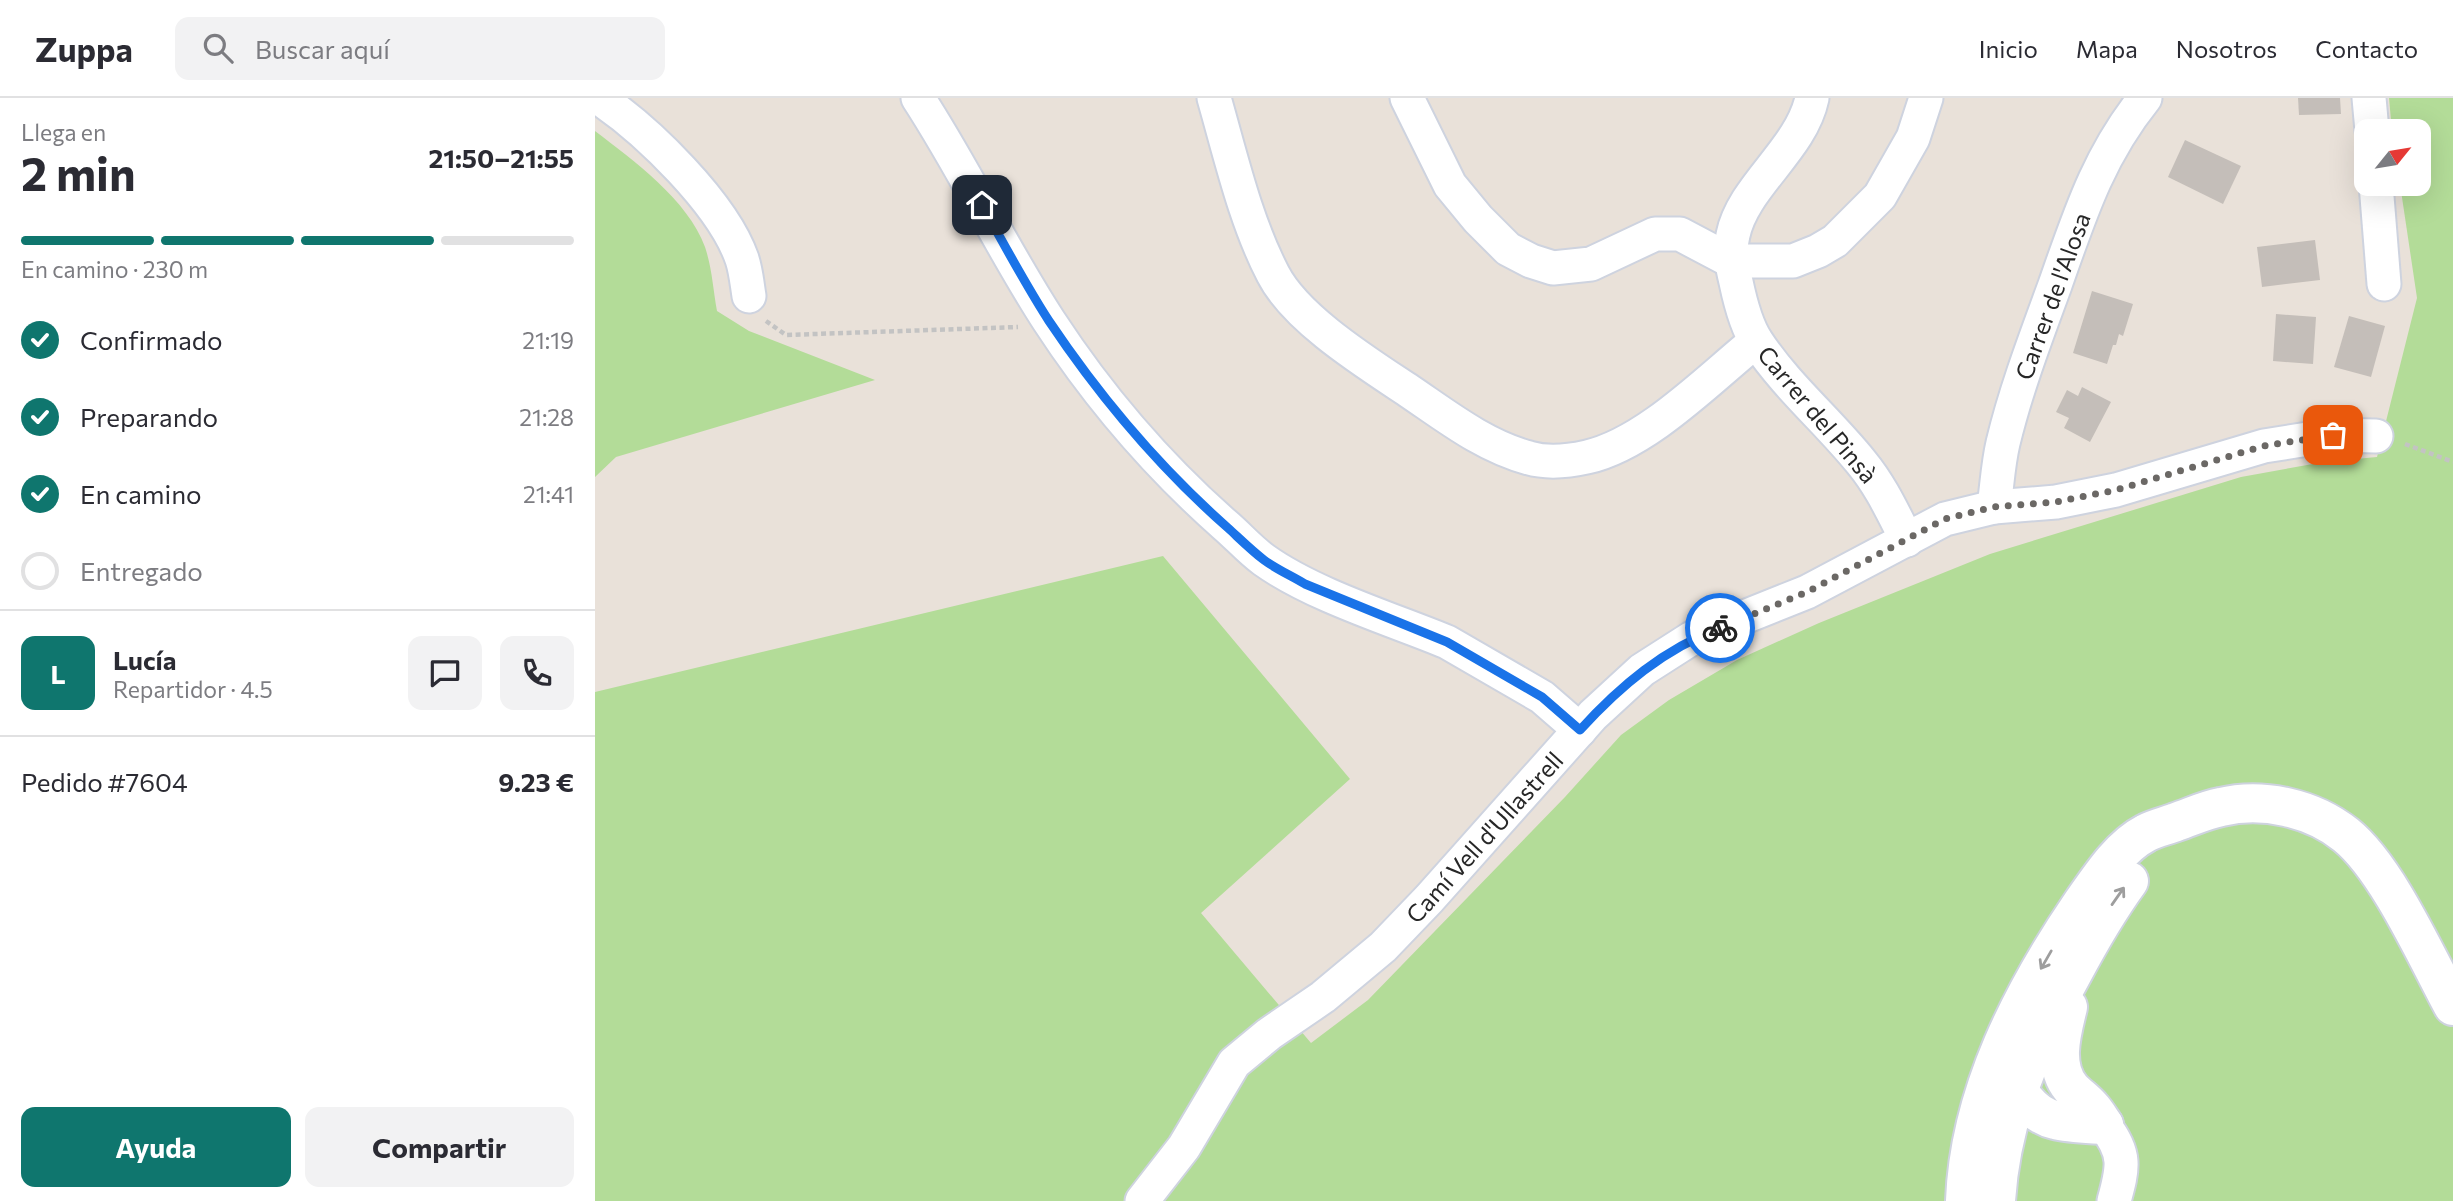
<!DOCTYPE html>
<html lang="es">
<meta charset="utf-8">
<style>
:root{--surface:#fff;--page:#f2f2f3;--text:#2b2b33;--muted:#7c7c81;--line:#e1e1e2;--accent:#0f766e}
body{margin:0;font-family:Commissioner,sans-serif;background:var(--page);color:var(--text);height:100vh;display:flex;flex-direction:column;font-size:26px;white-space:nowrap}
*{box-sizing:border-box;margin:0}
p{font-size:23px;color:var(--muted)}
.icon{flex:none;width:38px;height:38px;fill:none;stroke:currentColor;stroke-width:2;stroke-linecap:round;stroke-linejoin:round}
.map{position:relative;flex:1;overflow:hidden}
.sheet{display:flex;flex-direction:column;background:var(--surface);width:595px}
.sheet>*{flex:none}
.needle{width:46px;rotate:60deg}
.buttons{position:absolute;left:1759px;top:21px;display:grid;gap:14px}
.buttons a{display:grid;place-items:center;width:77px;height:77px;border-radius:14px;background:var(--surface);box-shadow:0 7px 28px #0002;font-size:35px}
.pin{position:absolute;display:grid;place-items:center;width:60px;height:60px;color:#fff;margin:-30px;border-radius:14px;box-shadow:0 4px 10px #0006}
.courier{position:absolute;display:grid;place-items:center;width:70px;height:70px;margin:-35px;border:5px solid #1a73e8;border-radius:50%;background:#fff;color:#222;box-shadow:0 2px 9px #0007}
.head em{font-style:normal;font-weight:700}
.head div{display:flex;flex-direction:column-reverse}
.head{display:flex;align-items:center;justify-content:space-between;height:119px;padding:0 21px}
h1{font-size:46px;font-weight:700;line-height:52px}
.bar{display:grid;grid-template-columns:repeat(4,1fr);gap:10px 7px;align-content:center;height:84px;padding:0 21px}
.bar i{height:9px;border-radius:5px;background:var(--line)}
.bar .on{background:var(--accent)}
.bar p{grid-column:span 4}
.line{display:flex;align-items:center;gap:18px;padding:0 21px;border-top:2px solid var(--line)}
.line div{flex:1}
.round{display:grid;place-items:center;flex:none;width:74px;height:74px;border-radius:14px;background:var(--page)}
ol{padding:0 21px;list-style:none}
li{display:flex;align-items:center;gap:21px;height:77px}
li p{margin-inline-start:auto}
li .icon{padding:7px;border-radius:50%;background:var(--accent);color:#fff;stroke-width:4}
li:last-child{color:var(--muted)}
li i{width:38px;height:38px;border:4px solid var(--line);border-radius:50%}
.primary-button{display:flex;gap:14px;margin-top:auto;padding:14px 21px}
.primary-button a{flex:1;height:80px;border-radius:14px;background:var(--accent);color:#fff;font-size:28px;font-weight:700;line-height:80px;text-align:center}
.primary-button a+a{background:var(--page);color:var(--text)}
header{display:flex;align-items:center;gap:42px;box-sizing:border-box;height:98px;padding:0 35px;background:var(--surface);border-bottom:2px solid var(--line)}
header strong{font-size:33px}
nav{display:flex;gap:38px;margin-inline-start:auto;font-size:24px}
.search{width:490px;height:63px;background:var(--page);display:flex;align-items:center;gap:18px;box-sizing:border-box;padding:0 24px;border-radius:14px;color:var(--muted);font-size:26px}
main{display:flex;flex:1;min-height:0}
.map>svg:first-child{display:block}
.green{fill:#b3dc98}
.building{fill:#c4beb9}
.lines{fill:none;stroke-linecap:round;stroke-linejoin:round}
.street-casing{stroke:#ced3df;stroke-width:37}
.secondary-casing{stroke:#ced3df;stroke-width:42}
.path{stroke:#c3c3c3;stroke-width:4.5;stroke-dasharray:5 3.5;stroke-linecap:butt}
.street{stroke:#fff;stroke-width:33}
.secondary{stroke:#fff;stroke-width:38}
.oneway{stroke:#9e9e9e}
.done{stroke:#6b6865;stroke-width:7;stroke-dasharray:0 12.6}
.route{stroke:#1a73e8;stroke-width:9}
.labels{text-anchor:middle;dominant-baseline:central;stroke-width:7;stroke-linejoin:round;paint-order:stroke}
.street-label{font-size:24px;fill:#272727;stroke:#fff}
</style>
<header>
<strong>Zuppa</strong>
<div class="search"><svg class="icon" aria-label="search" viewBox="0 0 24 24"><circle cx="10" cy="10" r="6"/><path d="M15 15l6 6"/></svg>Buscar aquí</div>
<nav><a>Inicio</a><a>Mapa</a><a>Nosotros</a><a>Contacto</a></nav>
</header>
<main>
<section class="sheet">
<div class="head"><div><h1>2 min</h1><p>Llega en</p></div><em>21:50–21:55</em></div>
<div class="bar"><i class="on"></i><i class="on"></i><i class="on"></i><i></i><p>En camino · 230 m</p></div>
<ol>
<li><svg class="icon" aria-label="check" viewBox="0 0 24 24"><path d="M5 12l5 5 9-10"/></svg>Confirmado<p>21:19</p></li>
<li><svg class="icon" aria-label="check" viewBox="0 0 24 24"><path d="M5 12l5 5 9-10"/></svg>Preparando<p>21:28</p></li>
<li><svg class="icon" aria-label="check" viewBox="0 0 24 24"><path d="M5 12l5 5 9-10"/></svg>En camino<p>21:41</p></li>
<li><i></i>Entregado</li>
</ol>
<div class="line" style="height:126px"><b class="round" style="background:var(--accent);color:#fff">L</b><div><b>Lucía</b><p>Repartidor · 4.5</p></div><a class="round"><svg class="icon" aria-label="chat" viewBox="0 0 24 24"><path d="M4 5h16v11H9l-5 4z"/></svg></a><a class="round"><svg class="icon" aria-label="phone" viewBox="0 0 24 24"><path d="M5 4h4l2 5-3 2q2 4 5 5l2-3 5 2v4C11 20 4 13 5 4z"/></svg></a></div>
<div class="line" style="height:91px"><div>Pedido #7604</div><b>9.23 €</b></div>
<div class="primary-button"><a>Ayuda</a><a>Compartir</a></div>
</section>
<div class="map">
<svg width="1858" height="1103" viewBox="0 0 1858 1103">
<rect width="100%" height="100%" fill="#e9e1d9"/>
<g class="green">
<path d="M1794,0h64v1103h-1858v-509l568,-136 187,223 -149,134 110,130 57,-43 197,-203 56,-62 48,-35 68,-40 82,-37 171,-69 251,-77 83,-15 53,-5 40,-159 -17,-114h19v-53h-27z"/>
<path d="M0,33c38,29 93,69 110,116 7,21 8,42 12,64l32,20 126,49 -259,77 -21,20z"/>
</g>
<g class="building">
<path d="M1703,0h42l1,16 -42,1z"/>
<path d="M1590,42l56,26 -18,38 -55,-27z"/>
<path d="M1720,142l5,40 -58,7 -5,-40z"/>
<path d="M1497,193l41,13 -10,32 -4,-2 -3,11h-3l-6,19 -34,-11z"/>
<path d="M1681,216l40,3 -3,47 -40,-3z"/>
<path d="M1754,218l36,10 -14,51 -37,-10z"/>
<path d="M1487,289l29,15 -21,40 -26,-14 5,-10 -13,-6 11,-22 11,6z"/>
</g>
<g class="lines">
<defs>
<g id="street">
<path d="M4,0c48,32 124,106 143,161 4,12 5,25 7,37"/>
<path d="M323,0c47,72 84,151 131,223 49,75 109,145 176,204 13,11 25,25 39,35 49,35 127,59 183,82l95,55 38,33"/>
<path d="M619,0c17,59 31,122 59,176 23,45 94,89 136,117 37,25 75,55 120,67 17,5 40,3 58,-1 59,-13 122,-78 169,-116"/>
<path d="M812,0l43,87 28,34 30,30 23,12 22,7 38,-4 64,-30h25l51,27h62l25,-10 17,-10 45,-45 33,-58 13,-40"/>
<path d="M1217,0c-11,52 -69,88 -79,137 -4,16 -1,31 3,47 4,19 10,44 21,60 29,44 71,79 104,120 20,24 32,51 46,78"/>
<path d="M1774,0l3,33"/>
<path d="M1781,86l8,100"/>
<path d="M1399,409c3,-21 4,-43 9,-64 13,-54 33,-106 52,-158 24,-68 43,-129 90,-187"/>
<path d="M1509,1027c23,29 19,43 10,76"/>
<path d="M547,1103l42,-54 50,-84 35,-29 54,-37 60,-50 46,-48 164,-184 49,-45 50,-32 115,-46 138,-73 49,-12 62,-5 60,-12 148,-44 69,-11 43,1"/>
</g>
<g id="secondary">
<path d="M1473,909c-6,25 -16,58 3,81 6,7 14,12 20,19 5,5 9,12 13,18"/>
<path d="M1417,970c1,22 21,47 43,52 15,4 33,4 49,5"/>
<path d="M1370,1103c4,-108 57,-210 117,-298 17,-24 37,-56 64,-70 9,-5 20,-7 30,-11 15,-5 29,-12 45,-15 42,-10 91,1 125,28 41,33 81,123 107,171"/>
<path d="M1401,1103c5,-83 37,-156 77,-228 17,-32 35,-63 56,-92"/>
</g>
</defs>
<use href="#street" class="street-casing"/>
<use href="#secondary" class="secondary-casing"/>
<g class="path">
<path d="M171,223l20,14 232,-8"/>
<path d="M1810,346l48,18"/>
</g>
<use href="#street" class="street"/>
<use href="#secondary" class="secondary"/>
</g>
<defs><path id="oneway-shaft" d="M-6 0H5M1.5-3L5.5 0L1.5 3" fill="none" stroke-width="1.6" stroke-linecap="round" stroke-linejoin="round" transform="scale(1.75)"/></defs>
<g class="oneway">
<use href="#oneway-shaft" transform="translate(1523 798) rotate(-55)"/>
<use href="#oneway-shaft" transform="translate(1451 862) rotate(120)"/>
</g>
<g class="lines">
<path class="done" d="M1125,530l87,-36 138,-73 49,-12 62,-5 60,-12 148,-44 69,-11"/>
<path class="route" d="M387,107c22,39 43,79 67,116 51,76 111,147 179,207 11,10 23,22 36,32 12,9 28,16 41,24l142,58 95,55 38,33c40,-44 84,-81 140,-102"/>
</g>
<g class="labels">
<g class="street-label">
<text transform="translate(1457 198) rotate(-70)">Carrer de l'Alosa</text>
<text transform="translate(1223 316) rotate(50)">Carrer del Pinsà</text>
<text transform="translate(889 739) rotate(-48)">Camí Vell d'Ullastrell</text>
</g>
</g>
</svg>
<div class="buttons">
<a><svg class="needle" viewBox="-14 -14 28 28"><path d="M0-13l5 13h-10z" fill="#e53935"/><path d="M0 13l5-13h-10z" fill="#7c7c81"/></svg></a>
</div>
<div class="pin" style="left:1738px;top:337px;background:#ea580c"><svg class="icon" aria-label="bag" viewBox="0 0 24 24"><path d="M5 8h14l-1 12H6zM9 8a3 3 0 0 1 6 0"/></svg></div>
<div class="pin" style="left:387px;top:107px;background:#1f2937"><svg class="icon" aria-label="home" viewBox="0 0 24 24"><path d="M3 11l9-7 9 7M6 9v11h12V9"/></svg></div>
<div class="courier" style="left:1125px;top:530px"><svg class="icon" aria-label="bike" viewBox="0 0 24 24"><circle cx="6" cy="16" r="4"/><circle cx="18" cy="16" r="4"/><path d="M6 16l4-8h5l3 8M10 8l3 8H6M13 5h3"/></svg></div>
</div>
</main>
